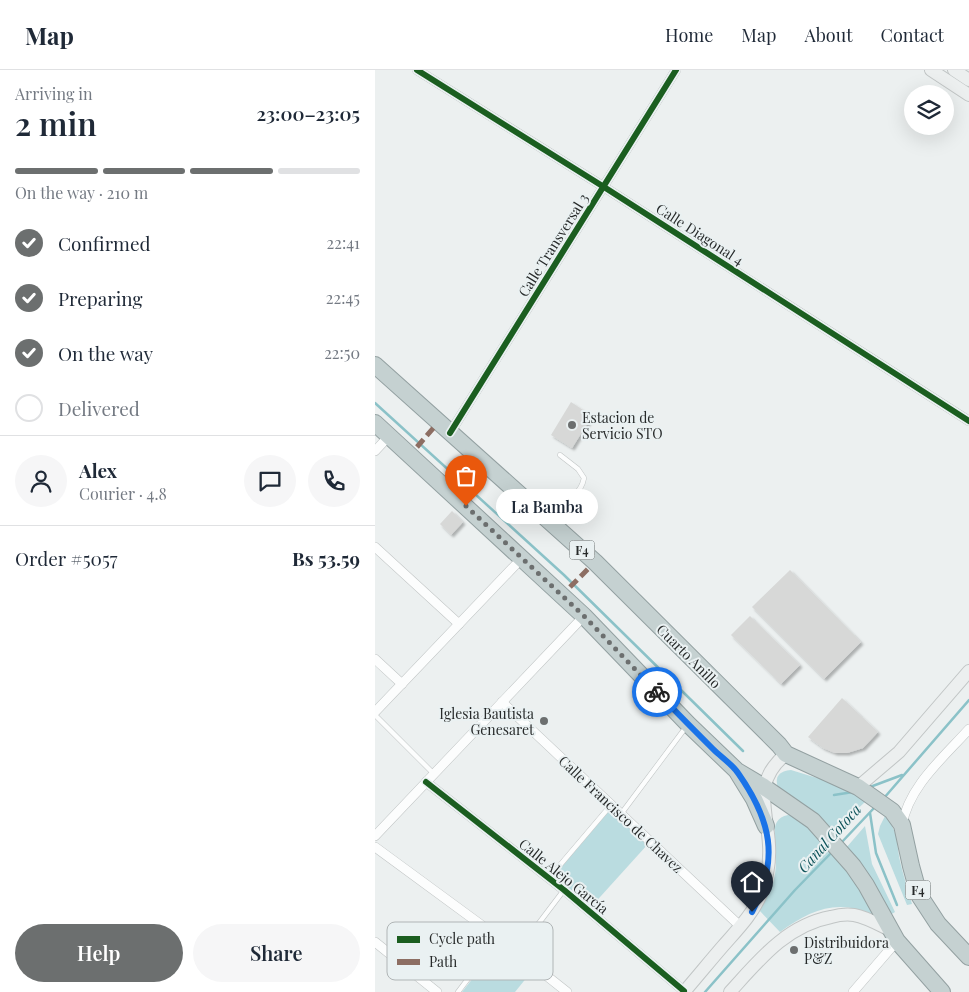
<!DOCTYPE html>
<meta charset="utf-8">
<style>
:root{--surface:#fff;--page:#f6f6f7;--text:#1f2937;--muted:#747a83;--line:#e0e1e3;--accent:#6c6f6f}
body{margin:0;font-family:"Playfair Display",serif;background:var(--page);color:var(--text);height:100vh;display:flex;flex-direction:column;font-size:19px;white-space:nowrap}
*{box-sizing:border-box;margin:0}
p{font-size:16px;color:var(--muted)}
.icon{flex:none;width:28px;height:28px;fill:none;stroke:currentColor;stroke-width:2;stroke-linecap:round;stroke-linejoin:round}
.map{position:relative;flex:1;overflow:hidden}
.drawer{display:flex;flex-direction:column;background:var(--surface);width:375px}
.drawer>*{flex:none}
.buttons{position:absolute;left:529px;top:15px;display:grid;gap:10px}
.buttons a{display:grid;place-items:center;width:50px;height:50px;border-radius:50%;background:var(--surface);box-shadow:0 5px 20px #0002;font-size:25px}
.pin{position:absolute;display:grid;place-items:center;width:42px;height:42px;color:#fff;margin:-51px -21px;border-radius:50% 50% 50% 0;rotate:-45deg;box-shadow:0 0 5px #0007}
.pin .icon{rotate:45deg}
.courier{position:absolute;display:grid;place-items:center;width:50px;height:50px;margin:-25px;border:4px solid #1a73e8;border-radius:50%;background:#fff;color:#222;box-shadow:0 1px 6px #0007}
.bubble{position:absolute;height:35px;border-radius:18px;background:var(--surface);box-shadow:0 5px 20px #0002;font-size:16px;font-weight:600;line-height:35px;text-align:center}
.headline em{font-style:normal;font-weight:600}
.headline div{display:flex;flex-direction:column-reverse}
.headline{display:flex;align-items:center;justify-content:space-between;height:85px;padding:0 15px}
h1{font-size:32px;font-weight:600;line-height:38px}
.bar{display:grid;grid-template-columns:repeat(4,1fr);gap:8px 5px;align-content:center;height:60px;padding:0 15px}
.bar i{height:6px;border-radius:4px;background:var(--line)}
.bar .on{background:var(--accent)}
.bar p{grid-column:span 4}
.line{display:flex;align-items:center;gap:12px;padding:0 15px;border-top:1px solid var(--line)}
.line div{flex:1}
.round{display:grid;place-items:center;flex:none;width:52px;height:52px;border-radius:26px;background:var(--page)}
ol{padding:0 15px;list-style:none}
li{display:flex;align-items:center;gap:15px;height:55px}
li p{margin-inline-start:auto}
li .icon{padding:5px;border-radius:50%;background:var(--accent);color:#fff;stroke-width:4}
li:last-child{color:var(--muted)}
li i{width:28px;height:28px;border:2px solid var(--line);border-radius:50%}
.cta{display:flex;gap:10px;margin-top:auto;padding:10px 15px}
.cta a{flex:1;height:58px;border-radius:30px;background:var(--accent);color:#fff;font-size:20px;font-weight:600;line-height:58px;text-align:center}
.cta a+a{background:var(--page);color:var(--text)}
header{display:flex;align-items:center;gap:30px;box-sizing:border-box;height:70px;padding:0 25px;background:var(--surface);border-bottom:1px solid var(--line)}
header strong{font-size:24px}
nav{display:flex;gap:28px;margin-inline-start:auto;font-size:18px}
main{display:flex;flex:1;min-height:0}
.map>svg:first-child{display:block}
.green{fill:#badce0}
.lines{fill:none;stroke-linecap:round;stroke-linejoin:round}
.stream{stroke:#8bc2c8;stroke-width:2.5}
.building{fill:#d7d8d7;filter:url(#shadow)}
.lane-casing{stroke:#c1c5c5;stroke-width:5.5}
.street-casing{stroke:#c1c5c5;stroke-width:10}
.secondary-casing{stroke:#c1c5c5;stroke-width:14}
.highway-casing{stroke:#93a0a1;stroke-width:18}
.lane{stroke:#fcfdfd;stroke-width:4.5}
.street{stroke:#fcfdfd;stroke-width:9}
.secondary{stroke:#ecefef;stroke-width:12}
.highway{stroke:#c5d1d1;stroke-width:16}
.quiet{stroke:#8d6e63;stroke-width:5;stroke-dasharray:10 5;stroke-linecap:butt}
.cycleway-casing{stroke:#eaf1f2;stroke-width:9}
.cycleway{stroke:#1b5e20;stroke-width:6}
.done{stroke:#6c6f6f;stroke-width:5;stroke-dasharray:0 9}
.route{stroke:#1a73e8;stroke-width:6}
.poi-dot{fill:#6c6f6f;stroke:#eaf1f2;stroke-width:2}
.labels{text-anchor:middle;dominant-baseline:central;stroke-width:4;stroke-linejoin:round;paint-order:stroke}
.shield{fill:#eaf1f2;stroke:#626666;stroke-width:1}
.shield-label{font-size:12px;font-weight:bold;fill:#272a2a}
.street-label{font-size:14px;fill:#272a2a;stroke:#eaf1f2}
.poi-label{font-size:14px;fill:#272a2a;stroke:#eaf1f2;text-anchor:start}
.water-label{font-size:15px;font-style:italic;fill:#0d5259;stroke:#eaf1f2}
.key{fill:#eaf1f2;stroke:#b0b5b6;stroke-width:1}
.key-label{font-size:14px;fill:#272a2a}
</style>
<header>
<strong>Map</strong>
<nav><a>Home</a><a>Map</a><a>About</a><a>Contact</a></nav>
</header>
<main>
<section class="drawer">
<div class="headline"><div><h1>2 min</h1><p>Arriving in</p></div><em>23:00–23:05</em></div>
<div class="bar"><i class="on"></i><i class="on"></i><i class="on"></i><i></i><p>On the way · 210 m</p></div>
<ol>
<li><svg class="icon" aria-label="check" viewBox="0 0 24 24"><path d="M5 12l5 5 9-10"/></svg>Confirmed<p>22:41</p></li>
<li><svg class="icon" aria-label="check" viewBox="0 0 24 24"><path d="M5 12l5 5 9-10"/></svg>Preparing<p>22:45</p></li>
<li><svg class="icon" aria-label="check" viewBox="0 0 24 24"><path d="M5 12l5 5 9-10"/></svg>On the way<p>22:50</p></li>
<li><i></i>Delivered</li>
</ol>
<div class="line" style="height:90px"><a class="round"><svg class="icon" aria-label="person" viewBox="0 0 24 24"><circle cx="12" cy="8" r="4"/><path d="M4 21q1-7 8-7t8 7"/></svg></a><div><b>Alex</b><p>Courier · 4.8</p></div><a class="round"><svg class="icon" aria-label="chat" viewBox="0 0 24 24"><path d="M4 5h16v11H9l-5 4z"/></svg></a><a class="round"><svg class="icon" aria-label="phone" viewBox="0 0 24 24"><path d="M5 4h4l2 5-3 2q2 4 5 5l2-3 5 2v4C11 20 4 13 5 4z"/></svg></a></div>
<div class="line" style="height:65px"><div>Order #5057</div><b>Bs 53.59</b></div>
<div class="cta"><a>Help</a><a>Share</a></div>
</section>
<div class="map">
<svg width="594" height="922" viewBox="0 0 594 922">
<defs>
<filter id="shadow"><feDropShadow dx="2.5" dy="2.5" stdDeviation="1" flood-color="#0004"/></filter>
</defs>
<rect width="100%" height="100%" fill="#ecf0f0"/>
<g class="green">
<path d="M416,700l49,15 26,16 -33,31 -55,-44c-4,-12 2,-17 13,-18z"/>
<path d="M235,740l38,34 -57,63 -38,-30z"/>
<path d="M413,745l10,2 50,53 28,46c-38,-18 -64,-7 -96,16l-21,-22c5,-9 13,-20 15,-31 2,-8 2,-16 2,-24 0,-15 -8,-36 12,-40z"/>
<path d="M510,746c14,17 11,25 15,45 3,14 8,28 12,43l-5,1 -29,-71 2,-8z"/>
<path d="M490,756l7,38 23,48 -5,3 -44,-67z"/>
<path d="M124,875l33,26 -17,21h-53z"/>
</g>
<g class="lines">
<g class="stream">
<path d="M0,333l189,172 179,176"/>
<path d="M495,717l32,-12"/>
<path d="M459,725l19,-3"/>
<path d="M509,728l85,-98"/>
<path d="M495,743l6,40 21,52"/>
<path d="M466,773l34,-36"/>
<path d="M330,922l90,-102 37,-38"/>
</g>
</g>
<g class="building">
<path d="M196,332l21,14 -20,32 -21,-13z"/>
<path d="M77,441l11,11 -12,13 -11,-11z"/>
<path d="M415,500l71,72 -37,37 -72,-72z"/>
<path d="M375,546l50,49 -19,19 -50,-49z"/>
<path d="M467,628l36,34 -15,16 -16,5h-12l-12,-5 -15,-11z"/>
</g>
<g class="lines">
<defs>
<g id="lane">
<path d="M168,439c17,-9 37,-9 41,-31l-6,-9 -18,-14"/>
<path d="M0,645l59,59"/>
<path d="M246,744l65,-87"/>
<path d="M174,808l62,-73"/>
<path d="M142,882l47,-62"/>
<path d="M83,922l41,-54"/>
</g>
<g id="street">
<path d="M42,0l187,117 365,234"/>
<path d="M75,363l226,-363"/>
<path d="M0,381l14,-15"/>
<path d="M0,477l84,77"/>
<path d="M0,589l27,25"/>
<path d="M127,632l238,224"/>
<path d="M0,642l147,-154"/>
<path d="M51,712l138,108 120,101"/>
<path d="M527,755c7,-39 41,-67 67,-96"/>
<path d="M0,766l209,-220"/>
<path d="M0,777l124,91 68,54"/>
<path d="M0,872l62,50"/>
<path d="M478,922l44,-51"/>
</g>
<g id="secondary">
<path d="M556,0l38,25"/>
<path d="M579,0l15,10"/>
<path d="M483,717l41,-35 70,-81"/>
<path d="M309,922c13,-15 26,-31 39,-46 14,-16 30,-32 38,-52 6,-15 9,-33 8,-49 -2,-37 -17,-63 17,-91"/>
<path d="M355,922c29,-32 57,-67 101,-75 7,-2 15,-3 23,-2 12,2 24,9 36,15"/>
</g>
<g id="highway">
<path d="M0,295l220,197 184,183 7,9 72,33 34,24 10,14 9,41 8,29 19,29 31,33"/>
<path d="M0,353l209,193 104,108 49,47 27,16 49,34 40,45 13,19 31,56 45,51"/>
<path d="M363,703l16,26 12,27"/>
</g>
</defs>
<use href="#lane" class="lane-casing"/>
<use href="#street" class="street-casing"/>
<use href="#secondary" class="secondary-casing"/>
<use href="#highway" class="highway-casing"/>
<use href="#lane" class="lane"/>
<use href="#street" class="street"/>
<use href="#secondary" class="secondary"/>
<use href="#highway" class="highway"/>
<g class="quiet">
<path d="M42,377l18,-21"/>
<path d="M195,517l21,-21"/>
</g>
<defs>
<g id="cycleway">
<path d="M42,0l187,117 365,234"/>
<path d="M75,363l226,-363"/>
<path d="M51,712l138,108 120,101"/>
</g>
</defs>
<use href="#cycleway" class="cycleway-casing"/>
<use href="#cycleway" class="cycleway"/>
</g>
<g class="lines">
<path class="done" d="M91,436l118,110 73,76"/>
<path class="route" d="M282,622c18,19 37,38 56,57 8,8 19,15 25,24 33,47 42,86 14,139"/>
</g>
<g class="poi-dot">
<circle cx="197" cy="355" r="5"/>
<circle cx="169" cy="651" r="5"/>
<circle cx="419" cy="880" r="5"/>
</g>
<g class="labels">
<g class="shield">
<rect x="194.5" y="470.5" width="25" height="19" rx="4"/>
<rect x="530.5" y="810.5" width="25" height="19" rx="4"/>
</g>
<g class="shield-label">
<text x="207" y="480">F4</text>
<text x="543" y="820">F4</text>
</g>
<g class="street-label">
<text transform="translate(325 164) rotate(33)">Calle Diagonal 4</text>
<text transform="translate(178 175) rotate(-58)">Calle Transversal 3</text>
<text transform="translate(314 586) rotate(45)">Cuarto Anillo</text>
<text transform="translate(246 744) rotate(43)">Calle Francisco de Chavez</text>
<text transform="translate(189 806) rotate(39)">Calle Alejo García</text>
</g>
<g class="poi-label">
<text x="207" y="347">Estacion de<tspan x="207" dy="16">Servicio STO</tspan></text>
<text x="159" y="643" text-anchor="end">Iglesia Bautista<tspan x="159" dy="16">Genesaret</tspan></text>
<text x="429" y="872">Distribuidora<tspan x="429" dy="16">P&amp;Z</tspan></text>
</g>
<g class="water-label">
<text transform="translate(454 768) rotate(-48)">Canal Cotoca</text>
</g>
</g>
<rect x="12" y="852" width="166" height="58" rx="8" class="key"/>
<rect x="22" y="866" width="23" height="7" fill="#1b5e20"/>
<rect x="22" y="889" width="23" height="6" fill="#8d6e63"/>
<g class="key-label">
<text x="54" y="874">Cycle path</text>
<text x="54" y="897">Path</text>
</g>
</svg>
<div class="buttons">
<a><svg class="icon" aria-label="layers" viewBox="0 0 24 24"><path d="M12 4l9 5-9 5-9-5zM3 14l9 5 9-5"/></svg></a>
</div>
<div class="pin" style="left:91px;top:436px;background:#ea580c"><svg class="icon" aria-label="bag" viewBox="0 0 24 24"><path d="M5 8h14l-1 12H6zM9 8a3 3 0 0 1 6 0"/></svg></div>
<div class="pin" style="left:377px;top:842px;background:#1f2937"><svg class="icon" aria-label="home" viewBox="0 0 24 24"><path d="M3 11l9-7 9 7M6 9v11h12V9"/></svg></div>
<div class="courier" style="left:282px;top:622px"><svg class="icon" aria-label="bike" viewBox="0 0 24 24"><circle cx="6" cy="16" r="4"/><circle cx="18" cy="16" r="4"/><path d="M6 16l4-8h5l3 8M10 8l3 8H6M13 5h3"/></svg></div>
<div class="bubble" style="left:121px;top:419px;width:102px">La Bamba</div>
</div>
</main>
